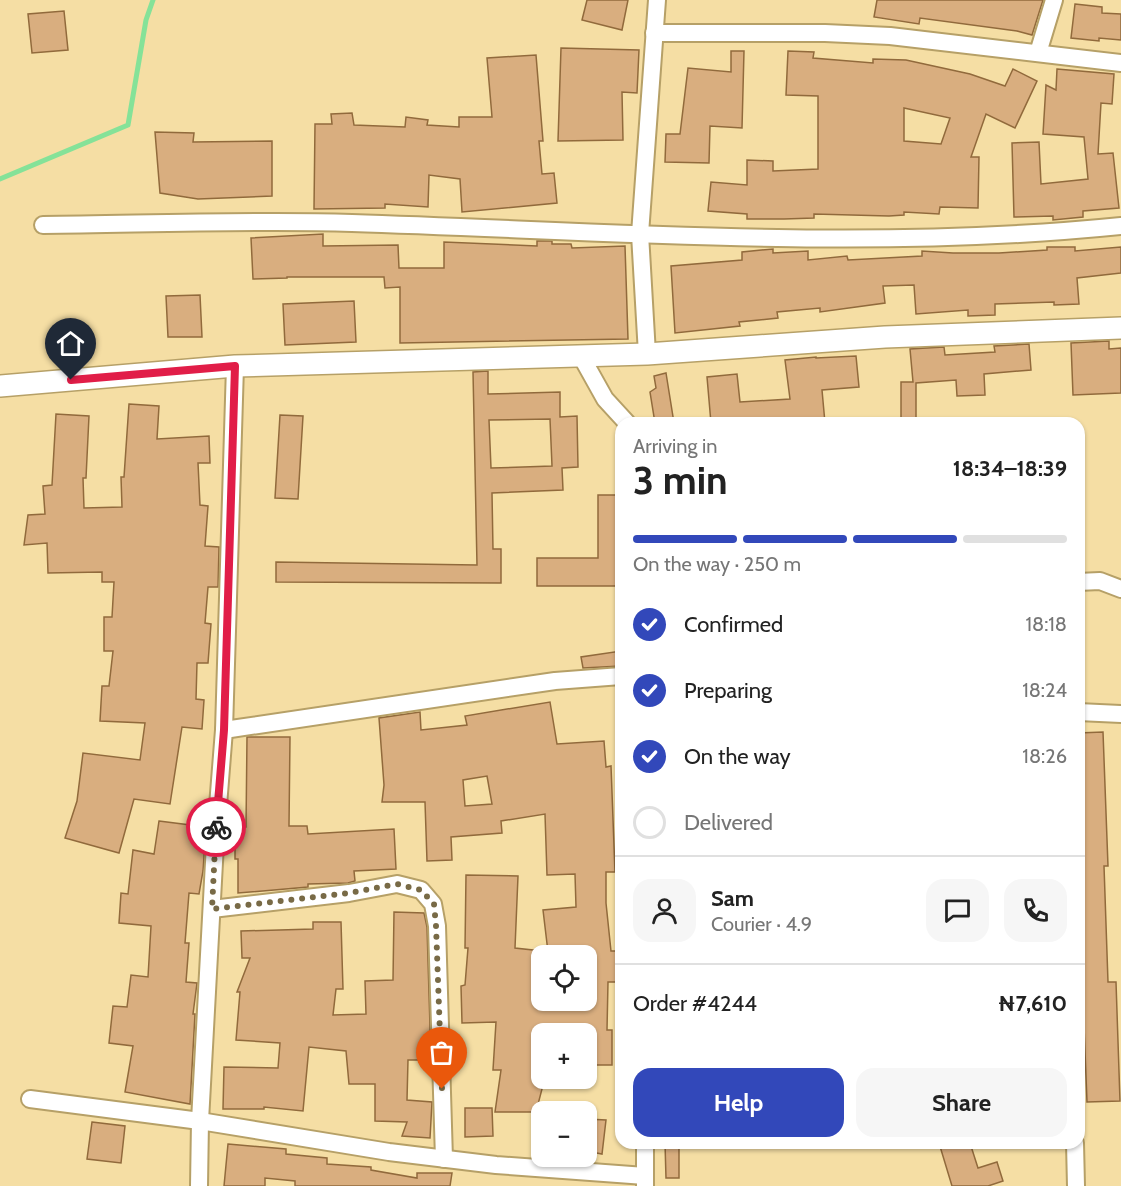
<!DOCTYPE html>
<meta charset="utf-8">
<style>
:root{--surface:#fff;--page:#f6f6f6;--text:#222;--muted:#767676;--line:#e0e0e0;--accent:#3248ba}
body{margin:0;font-family:Cabin,sans-serif;background:var(--page);color:var(--text);height:100vh;display:flex;flex-direction:column;font-size:22px;white-space:nowrap}
*{box-sizing:border-box;margin:0}
p{font-size:20px;color:var(--muted)}
.icon{flex:none;width:33px;height:33px;fill:none;stroke:currentColor;stroke-width:2;stroke-linecap:round;stroke-linejoin:round}
.map{position:relative;flex:1;overflow:hidden}
.drawer{position:absolute;left:615px;top:417px;width:470px;height:732px;display:flex;flex-direction:column;background:var(--surface);border-radius:18px;box-shadow:0 2px 4px #0004}
.drawer>*{flex:none}
.buttons{position:absolute;left:531px;top:945px;display:grid;gap:12px}
.buttons a{display:grid;place-items:center;width:66px;height:66px;border-radius:12px;background:var(--surface);box-shadow:0 2px 4px #0004;font-size:30px}
.pin{position:absolute;display:grid;place-items:center;width:51px;height:51px;color:#fff;margin:-62px -26px;border-radius:50% 50% 50% 0;rotate:-45deg;box-shadow:0 0 6px #0007}
.pin .icon{rotate:45deg}
.courier{position:absolute;display:grid;place-items:center;width:60px;height:60px;margin:-30px;border:4px solid #e11d48;border-radius:50%;background:#fff;color:#222;box-shadow:0 2px 8px #0007}
.headline em{font-style:normal;font-weight:700}
.headline div{display:flex;flex-direction:column-reverse}
.headline{display:flex;align-items:center;justify-content:space-between;height:102px;padding:0 18px}
h1{font-size:39px;font-weight:700;line-height:45px}
.bar{display:grid;grid-template-columns:repeat(4,1fr);gap:9px 6px;align-content:center;height:72px;padding:0 18px}
.bar i{height:8px;border-radius:4px;background:var(--line)}
.bar .on{background:var(--accent)}
.bar p{grid-column:span 4}
.line{display:flex;align-items:center;gap:15px;padding:0 18px;border-top:2px solid var(--line)}
.line div{flex:1}
.round{display:grid;place-items:center;flex:none;width:63px;height:63px;border-radius:18px;background:var(--page)}
ol{padding:0 18px;list-style:none}
li{display:flex;align-items:center;gap:18px;height:66px}
li p{margin-inline-start:auto}
li .icon{padding:6px;border-radius:50%;background:var(--accent);color:#fff;stroke-width:4}
li:last-child{color:var(--muted)}
li i{width:33px;height:33px;border:3px solid var(--line);border-radius:50%}
.cta{display:flex;gap:12px;margin-top:auto;padding:12px 18px}
.cta a{flex:1;height:69px;border-radius:18px;background:var(--accent);color:#fff;font-size:24px;font-weight:700;line-height:69px;text-align:center}
.cta a+a{background:var(--page);color:var(--text)}
.map>svg:first-child{display:block}
.lines{fill:none;stroke-linecap:round;stroke-linejoin:round}
.stream{stroke:#85e298;stroke-width:5}
.building{fill:#d9ae7f;stroke:#916a3c;stroke-width:1.5;fill-rule:evenodd}
.minor-casing{stroke:#b6a067;stroke-width:20}
.tertiary-casing{stroke:#b6a067;stroke-width:24}
.minor{stroke:#fff;stroke-width:16}
.tertiary{stroke:#fff;stroke-width:21}
.done{stroke:#786a46;stroke-width:6;stroke-dasharray:0 10.8}
.route{stroke:#e11d48;stroke-width:8}
</style>
<div class="map">
<svg width="1121" height="1186" viewBox="0 0 1121 1186">
<rect width="100%" height="100%" fill="#f5dea4"/>
<g class="lines">
<path class="stream" d="M0,179l128,-54 18,-105 7,-20"/>
</g>
<g class="building">
<path d="M587,0h41l-6,30 -40,-10z"/>
<path d="M877,0h166l-11,35 -15,-4 -97,-13 -1,6 -45,-7z"/>
<path d="M1075,4l27,3v6l19,1v26l-22,-2v3l-28,-3z"/>
<path d="M64,11l4,39 -36,3 -4,-39z"/>
<path d="M561,48l78,2 -2,43 -15,-1 1,48 -65,1z"/>
<path d="M731,51h13l-2,77 -32,-2 -1,37 -44,-1 1,-28h14l8,-66 43,4z"/>
<path d="M788,51l26,1 -1,6 60,5v-4l33,1 64,14 35,12 8,-17 24,12 -22,47 -29,-14 -15,43h8l-1,51 -38,-1 -1,7 -35,-2v3l-15,1 -75,-2v4l-30,1h-37v-5l-39,-3 3,-29 36,3v-25l26,1v10l45,-2v-73l-32,-1zM904,108l46,10 -9,26 -37,-3z"/>
<path d="M536,55l7,86h-4l3,33 12,-1 3,30 -95,9 -2,-33 -31,-4 -1,32 -43,-3v4l-71,1 1,-85h17l-1,-10 21,-1 2,12 51,2 1,-10 22,3 -1,5 32,2v-10h33l-5,-59z"/>
<path d="M1057,69l57,5 -2,30 -11,-1 -3,51 15,-1 6,55 -36,3v6l-30,3v-4l-39,1 -2,-74 27,-1 2,42 47,-5 -4,-42 -41,-3 3,-49 10,5z"/>
<path d="M155,132l39,1 -1,9 79,-1v55l-74,3 -38,-6z"/>
<path d="M323,234v12l75,-1 1,23h45v-26l93,4v-5h15v3h19l1,4 53,-2 3,93 -228,4v-56l-15,1 -1,-11h-97v1l-34,1 -2,-41z"/>
<path d="M1047,247h28v4l46,-4v26l-44,5 2,26 -25,1v-3l-59,2v11l-27,1v-6l-52,4 -2,-29 -31,1 2,17 -65,9v-4l-43,4 1,6 -39,4 1,4 -65,7 -4,-67 71,-6v-8l31,-3v4l35,-2v9l39,-4 1,4 74,-4v-5l31,2h46l48,-3z"/>
<path d="M200,295l2,42h-34l-2,-41z"/>
<path d="M354,301l2,41 -71,3 -2,-41z"/>
<path d="M1109,341v8l12,-1v45l-48,2 -2,-52z"/>
<path d="M1029,344l2,26 -47,4 1,21 -28,1 -1,-16 -40,3v37h-15v-38h12l-3,-33 34,-2 1,8 50,-3 -1,-6z"/>
<path d="M856,356l3,31 -37,3 3,33h-114l-4,-46 30,-3 3,28 50,-3 -5,-39 31,-3v1z"/>
<path d="M488,371v23l72,-2v25l17,-1 1,51 -16,1 1,22 -71,3 1,56h8v34l-225,-1v-20l201,3 -4,-193zM550,419l2,47 -61,2 -2,-48z"/>
<path d="M666,373l8,50h-19l-5,-31 6,-4 -2,-12z"/>
<path d="M129,404l30,2 -2,33 52,-3 1,27h-12l2,42 8,1 -3,40 14,1 -1,40h-10l-3,36 6,1 -3,39h-11l-1,36 8,1 -2,29 -20,-2 -12,77 -36,-5 -15,54 -54,-15 12,-37 6,-48 57,7 5,-37 -45,-2 2,-35h7l4,-35h-9v-34h8l2,-35h-12v-10l-54,1 -1,-30 -23,2 4,-30 17,-1 -2,-28 9,-1 4,-71 33,2 -3,62h-3l1,30 38,-1 -1,-30h3z"/>
<path d="M280,415l23,1 -5,83 -23,-1z"/>
<path d="M598,495h23v80h-5v11h-79v-28h61z"/>
<path d="M621,651v15l-38,2 -2,-11z"/>
<path d="M550,702l7,42 47,-3 2,26 5,-1 4,106h-9v31l5,48h6v31h-9l-1,48h5v35h-26v-31h-44v55l-6,23h-41l6,-42h-8l3,-48 -34,1 -1,-37 4,-1 3,-37h-3l1,-73 52,1 -3,72 27,3v49h44v-44h-7v-7l-31,3 -5,-42 33,-3 -1,-33 -28,1 -2,-61 -44,7 1,12 -51,4 1,23 -25,1 -2,-59h-43l2,-17 -5,-67 41,-6 1,18 46,-5 -2,-9zM487,776l5,28 -27,2 -2,-26z"/>
<path d="M1103,732l5,134h-4l4,116h8l4,119 -33,1 -9,-227v-142z"/>
<path d="M247,737h43l-1,89h18l1,8 86,-5 2,40 -42,2 1,10 -7,2 -40,1v3l-70,6v-34h-3v-32h11z"/>
<path d="M159,821l47,6 -3,44 -4,23 -10,-1 -4,50h4l-3,39 11,1 -4,31h2l-5,90 -65,-12 8,-46 -24,-3 4,-37 14,1 4,-32 17,2 3,-51 -32,-3 2,-30 7,1 5,-44 21,4z"/>
<path d="M394,912l30,1 3,14 4,133h-23l-1,40 25,2 -2,36 -28,-2 5,-14 -32,-1v-37h-26l-3,-33 -37,-4 -6,64 -39,-4v2h-41l1,-42 54,1 2,-25 -44,-3 4,-48h-3l13,-34h-8l-1,-27 72,-2v-7h28l2,67h-7l-3,26 33,-1 -1,-33 28,-1z"/>
<path d="M465,1108h27l1,28 -28,1z"/>
<path d="M586,1119l20,1 -4,34 -16,-3z"/>
<path d="M92,1122l33,4 -4,37 -34,-4z"/>
<path d="M665,1143h14v35h-13z"/>
<path d="M939,1143h31l8,25 19,-6 6,19 -15,5h-36z"/>
<path d="M228,1144l58,5v5l41,4v6l44,3v3l46,8v-5h35l-2,13h-155v-5l-30,-3v8h-41z"/>
</g>
<g class="lines">
<defs>
<g id="minor">
<path d="M654,33h171l65,3 231,27"/>
<path d="M1038,53l16,-53"/>
<path d="M43,225c102,-1 206,-5 309,-2 256,8 513,29 769,3"/>
<path d="M647,354l-7,-120 17,-234"/>
<path d="M581,356l24,43 22,24"/>
<path d="M1078,582l22,-1 21,8"/>
<path d="M1078,712l43,2"/>
<path d="M224,730l331,-49 66,-5"/>
<path d="M212,909l137,-16 48,-9 24,6 12,14 4,22 7,233"/>
<path d="M30,1099l170,22 189,31 107,13 149,11"/>
<path d="M1075,1143l1,43"/>
<path d="M199,1186l1,-65 15,-277 9,-114 11,-364"/>
<path d="M645,1186v-43"/>
</g>
<path id="tertiary" d="M0,386l235,-20 412,-12 238,-17 236,-9"/>
</defs>
<use href="#minor" class="minor-casing"/>
<use href="#tertiary" class="tertiary-casing"/>
<use href="#minor" class="minor"/>
<use href="#tertiary" class="tertiary"/>
</g>
<g class="lines">
<path class="done" d="M216,827l-4,82 137,-16 48,-9 24,6 13,14 2,22 6,163"/>
<path class="route" d="M71,380l164,-14 -11,364 -8,97"/>
</g>
</svg>
<div class="buttons">
<a><svg class="icon" aria-label="locate" viewBox="0 0 24 24"><circle cx="12" cy="12" r="6"/><path d="M12 2v4M12 18v4M2 12h4M18 12h4"/></svg></a>
<a>+</a>
<a>−</a>
</div>
<div class="pin" style="left:442px;top:1089px;background:#ea580c"><svg class="icon" aria-label="bag" viewBox="0 0 24 24"><path d="M5 8h14l-1 12H6zM9 8a3 3 0 0 1 6 0"/></svg></div>
<div class="pin" style="left:71px;top:380px;background:#1f2937"><svg class="icon" aria-label="home" viewBox="0 0 24 24"><path d="M3 11l9-7 9 7M6 9v11h12V9"/></svg></div>
<div class="courier" style="left:216px;top:827px"><svg class="icon" aria-label="bike" viewBox="0 0 24 24"><circle cx="6" cy="16" r="4"/><circle cx="18" cy="16" r="4"/><path d="M6 16l4-8h5l3 8M10 8l3 8H6M13 5h3"/></svg></div>
<section class="drawer">
<div class="headline"><div><h1>3 min</h1><p>Arriving in</p></div><em>18:34–18:39</em></div>
<div class="bar"><i class="on"></i><i class="on"></i><i class="on"></i><i></i><p>On the way · 250 m</p></div>
<ol>
<li><svg class="icon" aria-label="check" viewBox="0 0 24 24"><path d="M5 12l5 5 9-10"/></svg>Confirmed<p>18:18</p></li>
<li><svg class="icon" aria-label="check" viewBox="0 0 24 24"><path d="M5 12l5 5 9-10"/></svg>Preparing<p>18:24</p></li>
<li><svg class="icon" aria-label="check" viewBox="0 0 24 24"><path d="M5 12l5 5 9-10"/></svg>On the way<p>18:26</p></li>
<li><i></i>Delivered</li>
</ol>
<div class="line" style="height:108px"><a class="round"><svg class="icon" aria-label="person" viewBox="0 0 24 24"><circle cx="12" cy="8" r="4"/><path d="M4 21q1-7 8-7t8 7"/></svg></a><div><b>Sam</b><p>Courier · 4.9</p></div><a class="round"><svg class="icon" aria-label="chat" viewBox="0 0 24 24"><path d="M4 5h16v11H9l-5 4z"/></svg></a><a class="round"><svg class="icon" aria-label="phone" viewBox="0 0 24 24"><path d="M5 4h4l2 5-3 2q2 4 5 5l2-3 5 2v4C11 20 4 13 5 4z"/></svg></a></div>
<div class="line" style="height:78px"><div>Order #4244</div><b>₦7,610</b></div>
<div class="cta"><a>Help</a><a>Share</a></div>
</section>
</div>
